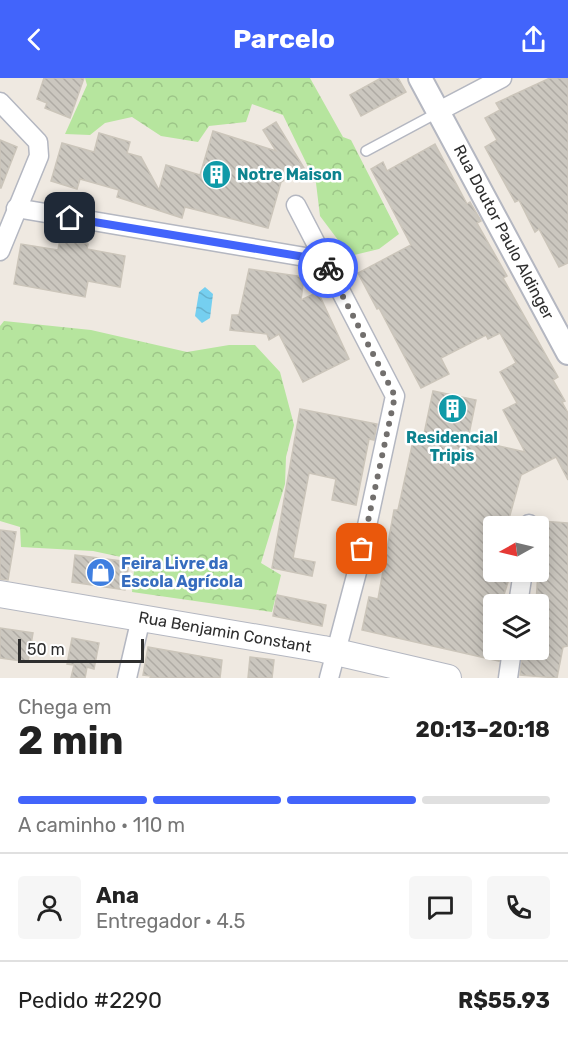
<!DOCTYPE html>
<html lang="pt">
<meta charset="utf-8">
<style>
:root{--surface:#fff;--page:#f6f6f6;--text:#222;--muted:#767676;--line:#e0e0e0;--accent:#4264fb}
body{margin:0;font-family:Rubik,sans-serif;background:var(--page);color:var(--text);height:100vh;display:flex;flex-direction:column;font-size:22px;white-space:nowrap}
*{box-sizing:border-box;margin:0}
p{font-size:20px;color:var(--muted)}
.icon{flex:none;width:33px;height:33px;fill:none;stroke:currentColor;stroke-width:2;stroke-linecap:round;stroke-linejoin:round}
.map{position:relative;height:600px;overflow:hidden}
.sheet{display:flex;flex-direction:column;background:var(--surface);flex:1}
.sheet>*{flex:none}
.needle{width:39px;rotate:262deg}
.controls{position:absolute;left:483px;top:438px;display:grid;gap:12px}
.controls a{display:grid;place-items:center;width:66px;height:66px;border-radius:6px;background:var(--surface);box-shadow:0 3px 15px #0003;font-size:30px}
.scale{position:absolute;left:18px;bottom:15px;width:126px;box-sizing:border-box;padding-left:6px;border:3px solid #2e2e2e;border-top:0;font-size:16px;line-height:21px;white-space:nowrap;color:#2e2e2e;-webkit-text-stroke:4px #fff;paint-order:stroke}
.pin{position:absolute;display:grid;place-items:center;width:51px;height:51px;color:#fff;margin:-26px;border-radius:12px;box-shadow:0 3px 9px #0006}
.courier{position:absolute;display:grid;place-items:center;width:60px;height:60px;margin:-30px;border:4px solid #4264fb;border-radius:50%;background:#fff;color:#222;box-shadow:0 2px 8px #0007}
.headline em{font-style:normal;font-weight:700}
.headline div{display:flex;flex-direction:column-reverse}
.headline{display:flex;align-items:center;justify-content:space-between;height:102px;padding:0 18px}
h1{font-size:39px;font-weight:700;line-height:45px}
.bar{display:grid;grid-template-columns:repeat(4,1fr);gap:9px 6px;align-content:center;height:72px;padding:0 18px}
.bar i{height:8px;border-radius:4px;background:var(--line)}
.bar .active{background:var(--accent)}
.bar p{grid-column:span 4}
.line{display:flex;align-items:center;gap:15px;padding:0 18px;border-top:2px solid var(--line)}
.line div{flex:1}
.round{display:grid;place-items:center;flex:none;width:63px;height:63px;border-radius:6px;background:var(--page)}
header{display:flex;justify-content:space-between;align-items:center;height:78px;padding:0 18px;background:var(--accent);color:#fff;font-size:27px;font-weight:700}
.map>svg:first-child{display:block}
.forest{fill:url(#forest-crowns)}
.water{fill:url(#water-waves)}
.building{fill:url(#building-back-hatch);stroke:#cbc5ba;stroke-width:1.5}
.lines{fill:none;stroke-linecap:round;stroke-linejoin:round}
.service-casing{stroke:#b4b7c1;stroke-width:12}
.minor-casing{stroke:#b4b7c1;stroke-width:21}
.tertiary-casing{stroke:#b4b7c1;stroke-width:26}
.secondary-casing{stroke:#b4b7c1;stroke-width:28}
.service{stroke:#fff;stroke-width:9}
.minor{stroke:#fff;stroke-width:18}
.tertiary{stroke:#fff;stroke-width:22}
.secondary{stroke:#fff;stroke-width:26}
.done{stroke:#726f6d;stroke-width:6;stroke-dasharray:0 10.8}
.route{stroke:#4264fb;stroke-width:8}
.labels{text-anchor:middle;dominant-baseline:central;stroke-width:5;stroke-linejoin:round;paint-order:stroke}
.culture-label{font-size:16px;font-weight:bold;fill:#0d838f;stroke:#fff;text-anchor:start}
.street-label{font-size:16px;fill:#2e2e2e;stroke:#fff}
.shop-label{font-size:16px;font-weight:bold;fill:#366cbe;stroke:#fff;text-anchor:start}
</style>
<header><svg class="icon" aria-label="back" viewBox="0 0 24 24"><path d="M15 5l-7 7 7 7"/></svg>Parcelo<svg class="icon" aria-label="share" viewBox="0 0 24 24"><path d="M12 15V3M7 8l5-5 5 5M5 13v7h14v-7"/></svg></header>
<div class="map">
<svg width="568" height="600" viewBox="0 0 568 600">
<defs>
<pattern id="forest-crowns" width="20" height="18" patternUnits="userSpaceOnUse" patternTransform="scale(1.5)"><rect width="20" height="18" fill="#b6e59e"/><path d="M2 6a3 3 0 1 1 6 0M12 15a3 3 0 1 1 6 0" fill="none" stroke="#9dc588"/></pattern>
<pattern id="water-waves" width="16" height="10" patternUnits="userSpaceOnUse" patternTransform="scale(1.5)"><rect width="16" height="10" fill="#75cff0"/><path d="M0 5q4-4 8 0t8 0" fill="none" stroke="#66b2ce"/></pattern>
<pattern id="building-back-hatch" width="6" height="6" patternUnits="userSpaceOnUse" patternTransform="scale(1.5)"><rect width="6" height="6" fill="#cbc7bf"/><path d="M-1 5l2 2M0 0l6 6M5-1l2 2" fill="none" stroke="#afaba4"/></pattern>
</defs>
<rect width="100%" height="100%" fill="#efe9e1"/>
<g class="forest">
<path d="M85,0h225l33,59 8,3 48,94 -20,15 -29,7 -30,-40 -4,-33 -33,-68 -31,-11 -6,18 -37,4 -11,16 -37,-6 -29,-19 -27,6 -15,12 -25,-1 22,-49z"/>
<path d="M4,243l87,9 96,22 42,-7h26l25,27 14,53 -8,32 -1,27 -24,79 20,12 -9,37 -140,-20 3,-32 -42,-9 -72,-4 -1,-20 -20,-6v-195z"/>
</g>
<path class="water" d="M205,209l8,7 -3,24 -8,5 -7,-7 4,-24z"/>
<g class="building">
<path d="M44,0h40l-14,40 -25,-10 2,-5 -10,-4z"/>
<path d="M381,0h17l8,14 -45,24 -11,-21z"/>
<path d="M550,0h18v185l-9,4 -20,-38 -4,3 -16,-32 -4,2 -30,-55 12,-7 -12,-22 15,-8 -4,-7z"/>
<path d="M276,44l28,46 -23,14 -13,46 -83,-21 -3,11 -65,-21 2,-7 -39,-11 -3,10 -26,-8 11,-38 32,9 5,-19 31,9 -3,11 14,4 18,33 7,-25 34,10 13,-44 63,20 -13,-21z"/>
<path d="M0,62l17,7 -16,41h-1z"/>
<path d="M435,66l32,60 3,-2 11,19 -4,2 30,53 -4,2 55,99 -5,3 12,21 -3,1 6,11v67l-12,-23 -35,18 -14,51h-13v46h13l-2,6 4,1 -8,25h-7v46h7l-2,11 -137,-31 7,-33 9,2 16,-89h4l17,-78 9,2 9,-43 43,9 -8,39 57,13 -22,-42 14,-7 -17,-31 16,-9 -16,-30 -12,6 -2,-4 -45,23 8,16 -28,14 -42,-80 -2,1 -19,-36 53,-28 -40,-76 12,-7 4,9z"/>
<path d="M60,161l28,5 -1,5 38,7 -5,31 -32,-6 -3,16 -71,-13 7,-40 37,6z"/>
<path d="M249,191l55,8 -3,23 17,-8 31,67 -46,23 -24,-48 -10,6 -2,-6 -37,-4 2,-15h7z"/>
<path d="M300,331l77,15 -3,16 -5,-1 -13,66 -24,-5 4,-21 -27,-6 -16,85 22,4 -3,14 -40,-8z"/>
<path d="M541,443l27,2v123l-5,1 -6,31 -37,-3 3,-25h15v-46h-2z"/>
<path d="M0,452l16,2 -8,48 -8,-1z"/>
<path d="M75,477l54,7 -4,28 -53,-8z"/>
<path d="M277,517l49,10 -4,21 -49,-10z"/>
<path d="M0,550l33,5 -5,29 -28,-4z"/>
<path d="M72,560l27,5 -5,26 -7,-2 -2,11h-14l3,-13 -7,-1z"/>
<path d="M148,569l74,13 -2,18h-70l1,-2 -8,-1z"/>
<path d="M250,579l24,3 -2,18h-24z"/>
</g>
<g class="lines">
<defs>
<path id="service" d="M366,73l71,-38"/>
<g id="minor">
<path d="M0,24l38,40 1,14 -39,95"/>
<path d="M439,33l63,-33"/>
<path d="M296,127l99,191 -38,176 -28,106"/>
<path d="M16,130l307,52"/>
<path d="M529,448v-2"/>
<path d="M518,526l5,-32"/>
<path d="M127,600l14,-60"/>
<path d="M508,600l4,-28"/>
</g>
<path id="tertiary" d="M420,0l148,275"/>
<path id="secondary" d="M0,516l323,55 125,29"/>
</defs>
<use href="#service" class="service-casing"/>
<use href="#minor" class="minor-casing"/>
<use href="#tertiary" class="tertiary-casing"/>
<use href="#secondary" class="secondary-casing"/>
<use href="#service" class="service"/>
<use href="#minor" class="minor"/>
<use href="#tertiary" class="tertiary"/>
<use href="#secondary" class="secondary"/>
</g>
<g class="lines">
<path class="done" d="M328,190l67,128 -33,153"/>
<path class="route" d="M70,140l253,42 5,8"/>
</g>
<defs>
<symbol id="building-disc" viewBox="-11 -11 22 22"><circle r="9.5" fill="#0f9aa8" stroke="#fff"/><path d="M-4-6H4V6H1V3H-1V6H-4ZM-2.5-4.3h1.7v1.8h-1.7ZM.8-4.3h1.7v1.8H.8ZM-2.5-1h1.7V.8h-1.7ZM.8-1h1.7V.8H.8Z" fill="#fff"/></symbol>
<symbol id="shop-disc" viewBox="-11 -11 22 22"><circle r="9.5" fill="#3f7fe0" stroke="#fff"/><path d="M-5-2.5h2.3a2.7 3.5 0 0 1 5.4 0H5L5.5 6h-11ZM-1.5-2.5h3a1.5 2.3 0 0 0-3 0Z" fill="#fff"/></symbol>
</defs>
<g fill-rule="evenodd">
<use href="#building-disc" x="200" y="80" width="33" height="33"/>
<use href="#building-disc" x="436" y="314" width="33" height="33"/>
<use href="#shop-disc" x="84" y="478" width="33" height="33"/>
</g>
<g class="labels">
<g class="culture-label">
<text x="237" y="96">Notre Maison</text>
<text x="452" y="359" text-anchor="middle">Residencial<tspan x="452" dy="18">Tripis</tspan></text>
</g>
<g class="street-label">
<text transform="translate(504 154) rotate(62)">Rua Doutor Paulo Aldinger</text>
<text transform="translate(225 554) rotate(10)">Rua Benjamin Constant</text>
</g>
<g class="shop-label">
<text x="121" y="485">Feira Livre da<tspan x="121" dy="18">Escola Agrícola</tspan></text>
</g>
</g>
</svg>
<div class="controls">
<a><svg class="needle" viewBox="-14 -14 28 28"><path d="M0-13l5 13h-10z" fill="#e53935"/><path d="M0 13l5-13h-10z" fill="#767676"/></svg></a>
<a><svg class="icon" aria-label="layers" viewBox="0 0 24 24"><path d="M12 4l9 5-9 5-9-5zM3 14l9 5 9-5"/></svg></a>
</div>
<div class="scale">50 m</div>
<div class="pin" style="left:362px;top:471px;background:#ea580c"><svg class="icon" aria-label="bag" viewBox="0 0 24 24"><path d="M5 8h14l-1 12H6zM9 8a3 3 0 0 1 6 0"/></svg></div>
<div class="pin" style="left:70px;top:140px;background:#1f2937"><svg class="icon" aria-label="home" viewBox="0 0 24 24"><path d="M3 11l9-7 9 7M6 9v11h12V9"/></svg></div>
<div class="courier" style="left:328px;top:190px"><svg class="icon" aria-label="bike" viewBox="0 0 24 24"><circle cx="6" cy="16" r="4"/><circle cx="18" cy="16" r="4"/><path d="M6 16l4-8h5l3 8M10 8l3 8H6M13 5h3"/></svg></div>
</div>
<section class="sheet">
<div class="headline"><div><h1>2 min</h1><p>Chega em</p></div><em>20:13–20:18</em></div>
<div class="bar"><i class="active"></i><i class="active"></i><i class="active"></i><i></i><p>A caminho · 110 m</p></div>
<div class="line" style="height:108px"><a class="round"><svg class="icon" aria-label="person" viewBox="0 0 24 24"><circle cx="12" cy="8" r="4"/><path d="M4 21q1-7 8-7t8 7"/></svg></a><div><b>Ana</b><p>Entregador · 4.5</p></div><a class="round"><svg class="icon" aria-label="chat" viewBox="0 0 24 24"><path d="M4 5h16v11H9l-5 4z"/></svg></a><a class="round"><svg class="icon" aria-label="phone" viewBox="0 0 24 24"><path d="M5 4h4l2 5-3 2q2 4 5 5l2-3 5 2v4C11 20 4 13 5 4z"/></svg></a></div>
<div class="line" style="height:78px"><div>Pedido #2290</div><b>R$55.93</b></div>
</section>
